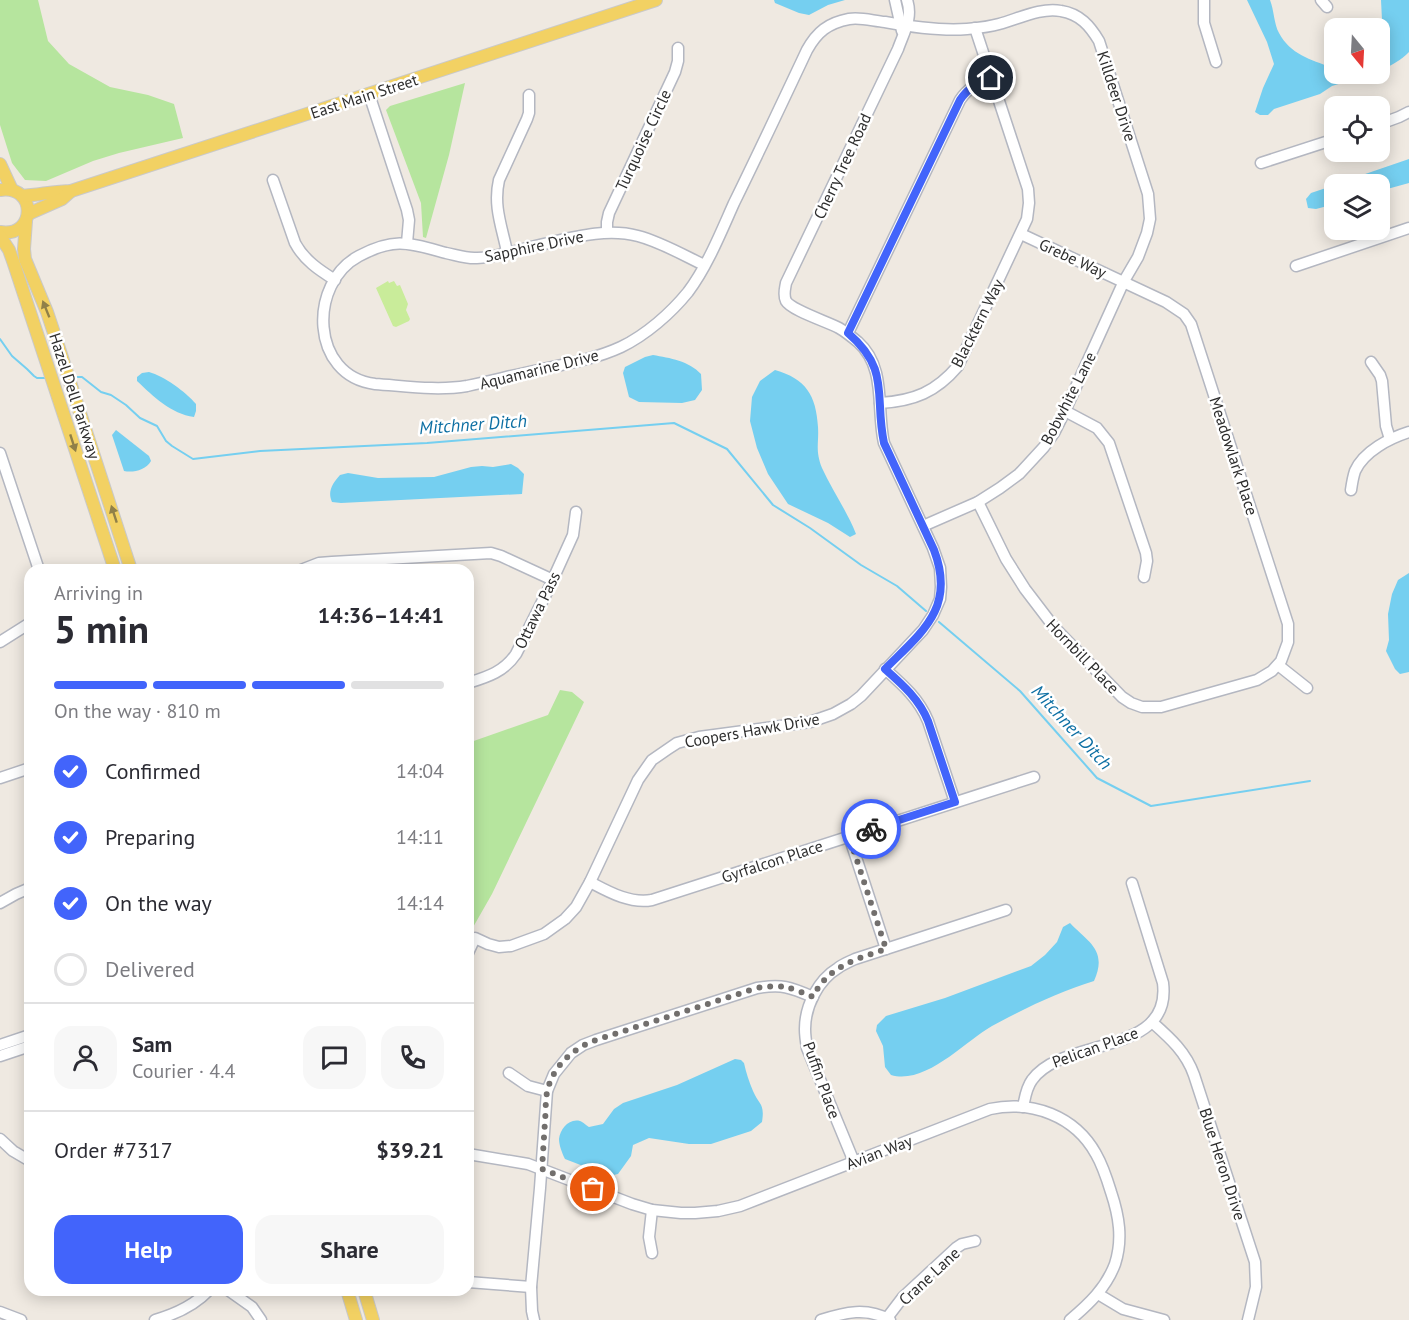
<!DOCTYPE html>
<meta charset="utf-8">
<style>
:root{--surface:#fff;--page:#f7f7f7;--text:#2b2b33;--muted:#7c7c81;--line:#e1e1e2;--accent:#4264fb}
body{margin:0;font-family:"PT Sans",sans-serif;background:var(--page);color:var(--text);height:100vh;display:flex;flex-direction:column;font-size:22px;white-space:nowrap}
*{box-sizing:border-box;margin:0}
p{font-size:20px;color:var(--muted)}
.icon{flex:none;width:33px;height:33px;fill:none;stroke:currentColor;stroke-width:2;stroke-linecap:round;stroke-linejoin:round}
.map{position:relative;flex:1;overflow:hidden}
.panel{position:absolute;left:24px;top:564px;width:450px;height:732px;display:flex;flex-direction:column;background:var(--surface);border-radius:18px;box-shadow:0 3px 15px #0003}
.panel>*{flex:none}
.needle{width:39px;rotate:162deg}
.fabs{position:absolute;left:1324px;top:18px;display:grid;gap:12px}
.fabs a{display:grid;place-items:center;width:66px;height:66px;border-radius:12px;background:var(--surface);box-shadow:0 3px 15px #0003;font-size:30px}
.pin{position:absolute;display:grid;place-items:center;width:51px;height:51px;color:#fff;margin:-26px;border:3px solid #fff;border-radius:50%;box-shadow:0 2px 6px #0007}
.courier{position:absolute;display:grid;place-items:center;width:60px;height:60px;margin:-30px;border:4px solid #4264fb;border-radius:50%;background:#fff;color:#222;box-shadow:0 2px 8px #0007}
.head em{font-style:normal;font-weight:700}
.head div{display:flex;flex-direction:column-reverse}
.head{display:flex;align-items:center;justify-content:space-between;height:102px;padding:0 30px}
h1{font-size:39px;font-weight:700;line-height:45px}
.bar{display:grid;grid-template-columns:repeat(4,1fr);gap:9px 6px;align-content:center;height:72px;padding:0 30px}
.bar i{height:8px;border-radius:4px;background:var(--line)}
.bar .selected{background:var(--accent)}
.bar p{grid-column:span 4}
.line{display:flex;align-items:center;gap:15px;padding:0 30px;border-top:2px solid var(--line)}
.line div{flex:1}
.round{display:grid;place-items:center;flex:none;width:63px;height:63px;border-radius:18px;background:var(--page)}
ol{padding:0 30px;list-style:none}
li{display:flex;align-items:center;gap:18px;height:66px}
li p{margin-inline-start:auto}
li .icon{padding:6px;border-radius:50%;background:var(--accent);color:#fff;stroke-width:4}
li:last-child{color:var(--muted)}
li i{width:33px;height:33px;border:3px solid var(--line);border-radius:50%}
.cta{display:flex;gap:12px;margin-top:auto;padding:12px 30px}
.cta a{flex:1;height:69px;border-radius:18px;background:var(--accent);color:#fff;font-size:24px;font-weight:700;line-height:69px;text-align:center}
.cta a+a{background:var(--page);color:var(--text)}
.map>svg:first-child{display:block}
.green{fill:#b6e59e}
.pitch{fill:#c9ec9a}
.water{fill:#75cff0}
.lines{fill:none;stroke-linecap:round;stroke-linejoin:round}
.stream{stroke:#75cff0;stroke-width:2}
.minor-casing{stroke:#b4b7c1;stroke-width:13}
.major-casing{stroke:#c9c9c9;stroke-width:14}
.minor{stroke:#fff;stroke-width:10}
.major{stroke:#f2d163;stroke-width:12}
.oneway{fill:#908048}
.done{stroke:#726f6d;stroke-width:6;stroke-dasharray:0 10.8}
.route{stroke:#4264fb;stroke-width:8}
.labels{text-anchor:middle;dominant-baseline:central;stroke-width:5;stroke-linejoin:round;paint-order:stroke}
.street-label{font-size:16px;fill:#2e2e2e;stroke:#fff}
.water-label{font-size:18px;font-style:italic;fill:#0d6fa3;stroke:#fff}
</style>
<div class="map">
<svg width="1409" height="1320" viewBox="0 0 1409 1320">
<rect width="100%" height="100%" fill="#efe9e1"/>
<g class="green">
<path d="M0,0h38l10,41 21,23 41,23 38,8 26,9 9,34 -64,15 -26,8 -47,20 -21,-1 -13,-17 -12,-38z"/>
<path d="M465,83l-16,72 -23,83 -3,-1 -2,-34 -35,-93 4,-4z"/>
<path d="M560,690l12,2 12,10 -92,192 -24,42v-193l80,-28z"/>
</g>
<path class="pitch" d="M388,281l1,2 5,-2 3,5 3,-1 8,19 -2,6 4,9 -1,2 -13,6 -3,-1 -17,-38z"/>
<g class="water">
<path d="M774,0h71l-17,5 -19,10 -10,-2 -24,-10z"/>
<path d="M1247,0h23c4,10 4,24 9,33 11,21 32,27 52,34l4,-1v8h36l-39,12 -12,8 -46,15 -6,6h-8l-5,-3 8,-24 11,-24 -7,-22z"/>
<path d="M1381,0h28v52c-8,8 -18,14 -29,18l-1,-42 3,-8z"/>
<path d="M1409,159v24l-29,8v-7h-44z"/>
<path d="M1335,185v19l-19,5 -8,-1 -2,-9 5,-6z"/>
<path d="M653,355c17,3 36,6 48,19l1,16 -7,10 -13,3 -43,-1 -10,-5 -6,-24 2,-6 20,-10z"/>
<path d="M775,370c31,9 41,25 43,57 1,17 -3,23 4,41 10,22 25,43 34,66l-6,3 -22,-14 -40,-19 -20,-30 -11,-26 -7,-27 2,-24 8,-16z"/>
<path d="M149,372c15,4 37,20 47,32v7l-2,6c-23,-3 -41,-21 -57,-36v-4l5,-4z"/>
<path d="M116,430l33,26 2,5c-5,9 -18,12 -27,10l-12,-36z"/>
<path d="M511,464l7,4 6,6 -2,20 -181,9 -9,-1c-5,-11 1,-19 8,-27l8,-2 30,5 56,-1 37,-10 11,-1 11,1z"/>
<path d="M1409,573v99l-9,2 -5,-5 -9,-18 3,-11 -1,-26 4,-20 6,-14z"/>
<path d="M1070,923c18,19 38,27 24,58 -35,11 -69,27 -102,45 -28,16 -66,59 -101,49l-6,-8 -2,-21 -7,-15 1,-6 9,-9 59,-18 86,-32 14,-11 12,-13 6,-15z"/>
<path d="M735,1059l6,1 3,3c2,9 5,19 9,28 6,14 12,12 9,31l-11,9 -40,13h-22l-40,-6 -16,7 -2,11 -13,18 -9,2 -44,-17c-3,-6 -6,-14 -6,-20 1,-10 10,-21 21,-18 3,1 7,5 9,6l14,-3 11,-15 9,-6 54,-18z"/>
</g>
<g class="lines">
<g class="stream">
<path d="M0,339l12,17 15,13 7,7 3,2h9"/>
<path d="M73,377h9l19,15 10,3 15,10 14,13 17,8 9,15 6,5 21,13 67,-8 167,-8 247,-20 53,26 46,56 37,23 51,37 36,21 29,25"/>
<path d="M939,622l81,69 77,87 54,28 159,-25"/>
</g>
<defs>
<g id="minor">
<path d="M895,0l7,31"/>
<path d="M1204,0v23l12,39"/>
<path d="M1321,0l6,7"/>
<path d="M369,94l38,116 2,10 -2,23"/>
<path d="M1380,124l19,-7 10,-5"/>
<path d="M1261,163l74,-24"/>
<path d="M273,180l22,63c9,17 24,27 40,37"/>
<path d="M607,232v-10l2,-9 66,-141 3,-11v-13"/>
<path d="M507,252c-5,-25 -14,-46 -8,-72l28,-61 2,-6v-18"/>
<path d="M704,265c-21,-10 -43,-23 -66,-29 -34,-9 -70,3 -103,10 -18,4 -40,12 -58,12 -10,1 -21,-3 -31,-5 -37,-10 -51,-16 -87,3 -51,27 -49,120 16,128 30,2 62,7 92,2 24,-5 47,-11 71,-16 28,-6 57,-11 83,-23 25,-12 50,-34 67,-55 19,-25 33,-60 46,-89 25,-51 49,-102 73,-153 10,-18 21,-27 42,-31 12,-2 24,2 36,3 27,5 56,9 82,7 11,-1 22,-2 32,-5 19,-5 42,-17 62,-13 19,3 29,15 38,30l49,153 2,25 -3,14 -9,24 -14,24 -59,130 -11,22 -10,14 -25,27 -19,14 -22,14 -55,24"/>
<path d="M1296,266l113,-38"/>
<path d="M848,333l112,-233c8,-12 17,-17 31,-22"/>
<path d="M1371,362l9,13 2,6 4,45 4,13"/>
<path d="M880,403c34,-2 56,-11 78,-37l69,-147 2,-16 -1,-14 -53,-161"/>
<path d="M1065,411l32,17 12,15 37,110 1,8 -3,16"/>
<path d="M0,453l39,117"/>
<path d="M1351,490c1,-7 2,-13 4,-19 9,-20 35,-33 54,-39"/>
<path d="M978,502l28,57 19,30 29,38 68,70 9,6 11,4h19l96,-27 15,-9 9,-10 7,-19v-18l-97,-300 -7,-10 -18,-12 -145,-68"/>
<path d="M301,570l18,-7 13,-1 159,-9 10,3 52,24"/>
<path d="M0,642l30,-19"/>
<path d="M1278,665l29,23"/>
<path d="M885,669c18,16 34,30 43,52l27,81"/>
<path d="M468,683c19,-6 36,-11 48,-29l33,-66 24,-53 3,-23"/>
<path d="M0,778l30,-10"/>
<path d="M849,836l37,113"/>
<path d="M590,882c19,10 40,22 62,18l382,-123"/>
<path d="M0,903l16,-9 14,-6"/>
<path d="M468,953l7,-15 13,6 11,3 12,-1 33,-12 21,-15 11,-12 14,-25 48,-102 14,-20 16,-11 9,-6 22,-6 111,-15 23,-8 18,-10 10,-8 62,-66 10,-15 7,-16 1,-12 -1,-19 -7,-20 -49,-105c-8,-34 3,-75 -26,-101 -6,-5 -12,-10 -19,-14 -11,-6 -48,-18 -53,-27 -3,-6 -1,-12 0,-18l112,-234c6,-17 15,-31 9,-49"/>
<path d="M1152,1022c18,16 34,30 42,53l61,187 1,25 -8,33"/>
<path d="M0,1045l30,-10"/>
<path d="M0,1056l30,-10"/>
<path d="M509,1073l19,13 19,5"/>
<path d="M1023,1107c2,-9 3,-19 9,-27 31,-44 140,-23 131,-97l-31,-100"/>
<path d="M0,1139l13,12 17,10"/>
<path d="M468,1154l60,10 104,40 20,6 29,3h14l23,-2 22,-5 250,-97c42,-9 85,7 106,45 7,12 11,25 15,38 8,24 12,47 4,72 -9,24 -26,40 -45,56"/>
<path d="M854,1162l-47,-114c-1,-6 -2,-13 -2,-19 0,-23 13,-49 33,-61 5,-4 11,-6 17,-9l151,-49"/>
<path d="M652,1210l-3,27 3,16"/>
<path d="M468,1282l63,5"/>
<path d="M228,1290l24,17 9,13"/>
<path d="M1098,1294l25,15 41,11"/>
<path d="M0,1312l21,8"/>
<path d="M887,1318l16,-21 53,-49 6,-4 13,-3"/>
<path d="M155,1320c21,-6 39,-14 54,-30"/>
<path d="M534,1320l-2,-9 -1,-24 9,-99 7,-97 7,-17 17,-21 12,-8 13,-5 161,-52c25,-4 33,-1 56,9"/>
<path d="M821,1320c24,-8 46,-13 69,0"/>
</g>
<g id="major">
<path d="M0,164l12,26"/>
<path d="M0,190c37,-6 37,48 0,42"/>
<path d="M22,196c17,-1 33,-5 49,-5l585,-191"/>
<path d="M28,214l34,-15 9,-8"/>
<path d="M26,221l-2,28 1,10 22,53 9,27 75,231"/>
<path d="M0,236l9,14 5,14 101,306"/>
<path d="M347,1290l9,30"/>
<path d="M364,1290l9,30"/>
</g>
</defs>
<use href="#minor" class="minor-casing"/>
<use href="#major" class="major-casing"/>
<use href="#minor" class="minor"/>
<use href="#major" class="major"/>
</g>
<defs><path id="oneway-solid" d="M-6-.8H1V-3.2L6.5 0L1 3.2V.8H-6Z" transform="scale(1.5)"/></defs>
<g class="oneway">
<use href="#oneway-solid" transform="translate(46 309) rotate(-112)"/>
<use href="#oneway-solid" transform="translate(73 443) rotate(72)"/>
<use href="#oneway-solid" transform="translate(114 514) rotate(-108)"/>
</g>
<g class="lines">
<path class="done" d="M593,1189l-51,-20c1,-16 2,-32 3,-48 1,-10 0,-22 3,-33 7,-24 26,-40 48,-48l161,-52c25,-4 33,-1 56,9 14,-30 43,-38 73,-48l-37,-113 22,-7"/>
<path class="route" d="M871,829l84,-27 -27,-81c-9,-22 -25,-36 -43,-52 37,-37 71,-61 49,-119l-50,-107c-10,-47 7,-73 -36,-110l112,-233c8,-12 17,-17 31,-22"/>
</g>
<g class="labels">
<g class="street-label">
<text transform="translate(364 96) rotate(-18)">East Main Street</text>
<text transform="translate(1117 96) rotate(72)">Killdeer Drive</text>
<text transform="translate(643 140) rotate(-65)">Turquoise Circle</text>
<text transform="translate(842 166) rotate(-65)">Cherry Tree Road</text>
<text transform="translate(534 246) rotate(-12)">Sapphire Drive</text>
<text transform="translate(1073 258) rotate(25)">Grebe Way</text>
<text transform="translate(977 323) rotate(-63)">Blacktern Way</text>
<text transform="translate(539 369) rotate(-14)">Aquamarine Drive</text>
<text transform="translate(75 396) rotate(72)">Hazel Dell Parkway</text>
<text transform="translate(1068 398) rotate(-63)">Bobwhite Lane</text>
<text transform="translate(1234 456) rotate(72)">Meadowlark Place</text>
<text transform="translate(537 610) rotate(-64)">Ottawa Pass</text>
<text transform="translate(1083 656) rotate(46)">Hornbill Place</text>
<text transform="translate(752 730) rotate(-10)">Coopers Hawk Drive</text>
<text transform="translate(772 861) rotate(-18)">Gyrfalcon Place</text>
<text transform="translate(1095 1047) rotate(-20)">Pelican Place</text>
<text transform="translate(822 1080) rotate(70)">Puffin Place</text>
<text transform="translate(879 1152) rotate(-21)">Avian Way</text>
<text transform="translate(1223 1164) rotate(72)">Blue Heron Drive</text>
<text transform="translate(929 1276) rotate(-43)">Crane Lane</text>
</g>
<g class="water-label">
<text transform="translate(473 424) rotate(-4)">Mitchner Ditch</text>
<text transform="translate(1072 727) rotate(47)">Mitchner Ditch</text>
</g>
</g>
</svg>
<div class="fabs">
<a><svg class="needle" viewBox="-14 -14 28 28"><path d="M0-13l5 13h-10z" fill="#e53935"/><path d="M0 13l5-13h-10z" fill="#7c7c81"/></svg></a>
<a><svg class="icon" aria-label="locate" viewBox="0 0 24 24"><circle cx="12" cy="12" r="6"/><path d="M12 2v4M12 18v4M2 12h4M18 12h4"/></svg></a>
<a><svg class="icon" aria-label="layers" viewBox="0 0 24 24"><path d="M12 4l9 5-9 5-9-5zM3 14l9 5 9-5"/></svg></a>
</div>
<div class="pin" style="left:593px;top:1189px;background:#ea580c"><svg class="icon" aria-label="bag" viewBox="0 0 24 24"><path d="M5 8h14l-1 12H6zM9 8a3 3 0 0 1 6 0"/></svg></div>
<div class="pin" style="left:991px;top:78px;background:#1f2937"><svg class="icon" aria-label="home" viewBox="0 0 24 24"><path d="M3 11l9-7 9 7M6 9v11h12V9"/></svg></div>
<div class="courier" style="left:871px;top:829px"><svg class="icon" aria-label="bike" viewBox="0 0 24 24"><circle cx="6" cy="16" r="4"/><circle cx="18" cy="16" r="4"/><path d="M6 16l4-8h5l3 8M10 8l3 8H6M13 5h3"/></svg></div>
<section class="panel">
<div class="head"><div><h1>5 min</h1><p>Arriving in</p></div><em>14:36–14:41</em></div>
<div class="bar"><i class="selected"></i><i class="selected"></i><i class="selected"></i><i></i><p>On the way · 810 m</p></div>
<ol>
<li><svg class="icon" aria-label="check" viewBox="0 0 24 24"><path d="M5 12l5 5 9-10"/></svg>Confirmed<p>14:04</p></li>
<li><svg class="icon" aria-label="check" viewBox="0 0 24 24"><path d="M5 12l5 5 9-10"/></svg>Preparing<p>14:11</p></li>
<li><svg class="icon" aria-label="check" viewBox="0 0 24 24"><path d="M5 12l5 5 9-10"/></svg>On the way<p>14:14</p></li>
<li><i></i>Delivered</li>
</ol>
<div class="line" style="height:108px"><a class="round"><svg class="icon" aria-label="person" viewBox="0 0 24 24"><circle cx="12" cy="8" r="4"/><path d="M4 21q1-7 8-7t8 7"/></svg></a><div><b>Sam</b><p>Courier · 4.4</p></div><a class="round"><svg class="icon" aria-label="chat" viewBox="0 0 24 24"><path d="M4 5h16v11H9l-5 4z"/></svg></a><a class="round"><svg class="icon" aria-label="phone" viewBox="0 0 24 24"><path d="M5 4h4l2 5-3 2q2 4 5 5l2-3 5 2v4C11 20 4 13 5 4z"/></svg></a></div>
<div class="line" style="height:78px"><div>Order #7317</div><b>$39.21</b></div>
<div class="cta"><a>Help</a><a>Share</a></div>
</section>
</div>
